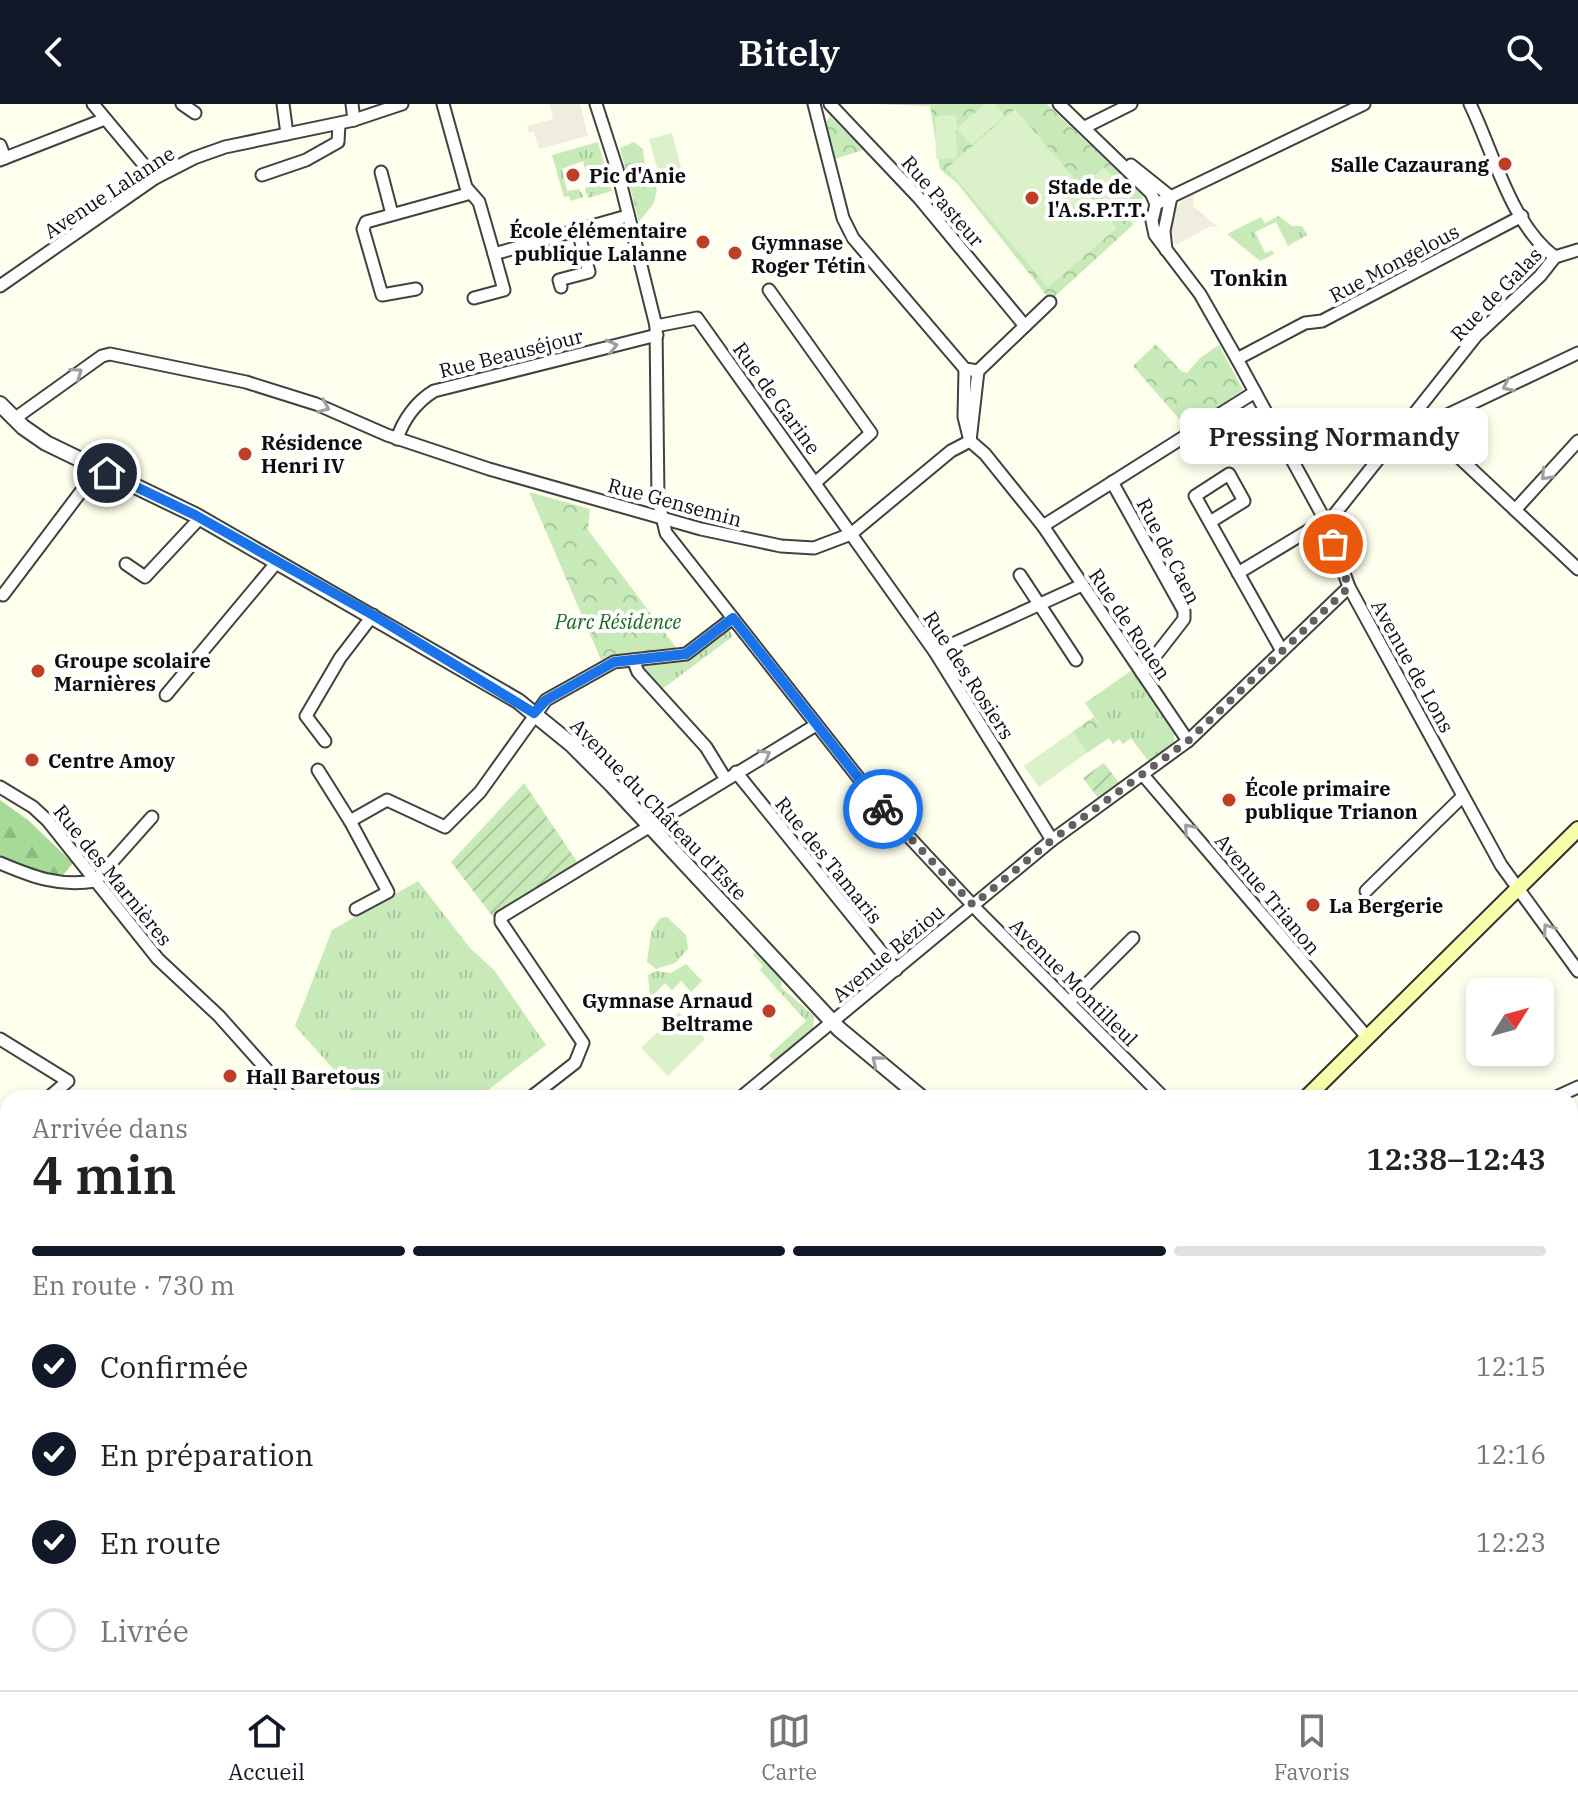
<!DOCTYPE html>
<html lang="fr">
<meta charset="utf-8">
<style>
:root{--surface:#fff;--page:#f2f2f2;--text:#222;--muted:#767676;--line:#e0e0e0;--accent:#111827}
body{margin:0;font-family:"IBM Plex Serif",serif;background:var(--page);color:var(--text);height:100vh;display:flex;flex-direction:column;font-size:30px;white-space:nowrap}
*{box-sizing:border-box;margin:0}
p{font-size:26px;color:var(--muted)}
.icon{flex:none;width:44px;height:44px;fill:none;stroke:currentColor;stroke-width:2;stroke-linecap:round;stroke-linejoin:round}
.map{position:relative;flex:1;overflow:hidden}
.panel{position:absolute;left:0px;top:986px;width:1578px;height:600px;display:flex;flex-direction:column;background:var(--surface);border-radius:24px 24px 0 0;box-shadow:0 4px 12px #0003}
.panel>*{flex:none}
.needle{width:52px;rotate:53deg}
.buttons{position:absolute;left:1466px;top:874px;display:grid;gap:16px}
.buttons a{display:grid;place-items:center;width:88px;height:88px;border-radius:12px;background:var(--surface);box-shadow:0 4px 12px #0003;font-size:40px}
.pin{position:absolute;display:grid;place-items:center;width:68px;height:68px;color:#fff;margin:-34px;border:4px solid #fff;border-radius:50%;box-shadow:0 2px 8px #0007}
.courier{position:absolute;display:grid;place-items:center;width:80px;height:80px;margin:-40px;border:6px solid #1a73e8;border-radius:50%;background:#fff;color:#222;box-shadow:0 2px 10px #0007}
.bubble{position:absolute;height:56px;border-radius:12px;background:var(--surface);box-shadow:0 4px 12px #0003;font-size:26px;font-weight:600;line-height:56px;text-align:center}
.overview em{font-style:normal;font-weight:600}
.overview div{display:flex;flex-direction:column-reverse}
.overview{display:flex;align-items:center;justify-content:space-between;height:136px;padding:0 32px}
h1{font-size:52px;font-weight:600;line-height:60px}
.bar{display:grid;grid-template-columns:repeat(4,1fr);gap:12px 8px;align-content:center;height:96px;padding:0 32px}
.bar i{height:10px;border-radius:6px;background:var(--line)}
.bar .active{background:var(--accent)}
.bar p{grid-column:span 4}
ol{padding:0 32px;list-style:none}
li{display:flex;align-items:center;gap:24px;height:88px}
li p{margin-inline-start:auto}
li .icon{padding:8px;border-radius:50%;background:var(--accent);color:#fff;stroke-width:4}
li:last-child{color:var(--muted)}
li i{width:44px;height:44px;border:4px solid var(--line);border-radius:50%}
header{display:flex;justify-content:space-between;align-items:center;height:104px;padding:0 32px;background:var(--accent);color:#fff;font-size:36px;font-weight:600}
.tab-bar{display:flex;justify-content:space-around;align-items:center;height:112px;border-top:2px solid var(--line);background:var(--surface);font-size:22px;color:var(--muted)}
.tab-bar a{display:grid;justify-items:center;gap:4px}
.tab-bar .active{color:var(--accent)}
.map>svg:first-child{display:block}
.grass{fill:url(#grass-tufts)}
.forest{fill:url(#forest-firs)}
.park{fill:url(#park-crowns)}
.garden{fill:url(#garden-furrows)}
.pitch{fill:#dbf1ca}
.plaza{fill:#efeede}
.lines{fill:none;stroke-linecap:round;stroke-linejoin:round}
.minor-casing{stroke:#414141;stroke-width:15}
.tertiary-casing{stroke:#414141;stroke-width:18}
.secondary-casing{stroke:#303030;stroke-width:18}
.minor{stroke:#fff;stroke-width:11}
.tertiary{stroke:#fff;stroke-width:14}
.secondary{stroke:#f5ffa9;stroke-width:14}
.oneway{stroke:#9f9f9f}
.done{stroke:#62625c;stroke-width:8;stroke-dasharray:0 14.4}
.route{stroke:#1a73e8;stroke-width:10}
.poi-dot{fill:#bf3f24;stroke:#fff;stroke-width:3}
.labels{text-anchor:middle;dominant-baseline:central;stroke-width:8;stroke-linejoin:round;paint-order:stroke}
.poi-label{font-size:20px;font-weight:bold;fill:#0e0e0e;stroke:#fff;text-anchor:start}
.street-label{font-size:20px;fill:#0e0e0e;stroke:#fff}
.park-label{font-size:20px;font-style:italic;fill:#1d661e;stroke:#fff}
.neighbourhood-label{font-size:22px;font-weight:bold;fill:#0e0e0e;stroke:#fff}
</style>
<header><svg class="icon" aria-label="back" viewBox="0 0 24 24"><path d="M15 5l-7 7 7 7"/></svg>Bitely<svg class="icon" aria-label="search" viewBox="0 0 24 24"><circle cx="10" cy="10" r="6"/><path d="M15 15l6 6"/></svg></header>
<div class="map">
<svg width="1578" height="1586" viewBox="0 0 1578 1586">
<defs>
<pattern id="grass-tufts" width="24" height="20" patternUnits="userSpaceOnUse" patternTransform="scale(2)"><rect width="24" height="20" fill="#c7eab8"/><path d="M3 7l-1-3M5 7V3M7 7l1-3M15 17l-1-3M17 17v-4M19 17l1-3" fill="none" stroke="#aac89d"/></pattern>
<pattern id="forest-firs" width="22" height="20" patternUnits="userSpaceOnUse" patternTransform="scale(2)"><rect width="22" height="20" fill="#a6db97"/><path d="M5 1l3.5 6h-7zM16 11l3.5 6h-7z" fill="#8ebb81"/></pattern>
<pattern id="park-crowns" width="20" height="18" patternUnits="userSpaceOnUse" patternTransform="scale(2)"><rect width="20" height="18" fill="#c7eab8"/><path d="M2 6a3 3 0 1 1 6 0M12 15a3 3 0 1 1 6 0" fill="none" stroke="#aac89d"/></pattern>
<pattern id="garden-furrows" width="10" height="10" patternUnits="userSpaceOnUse" patternTransform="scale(2)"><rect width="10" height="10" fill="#c7eab8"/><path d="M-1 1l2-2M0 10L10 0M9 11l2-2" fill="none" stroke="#aac89d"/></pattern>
</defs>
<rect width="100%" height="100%" fill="#ffe"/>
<g class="grass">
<path d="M598,38l14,49 -24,7 -3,-10 5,-2 -7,-25 -21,8 5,22 12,-2 5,8 -14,4 -1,-5 -5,1 -12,-42z"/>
<path d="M1279,112l13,10h10l5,9 -19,11 -12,-24 -21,10 10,21 7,-3 2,4 -14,7 -33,-27 34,-17 4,6z"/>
<path d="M727,523l6,9 -72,54 -21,-25 42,-6z"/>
<path d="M1132,566l42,64v9l-25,19 -18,-24 -8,6 -4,-5 -6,5 -28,-41z"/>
<path d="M418,777l52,67 24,22 52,75 -68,53h-119l-64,-72 37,-96z"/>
<path d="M667,813l19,18 2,14 -13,14 -19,6 -9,-7 4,-30 9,-14z"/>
<path d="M756,848l26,29 -1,6 33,29 -1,13 -39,32 -5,-6 37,-34 -46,-51 3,-4 -10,-11z"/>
<path d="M686,860l16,17 -11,11 -10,-11 -9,9 -7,-7 -15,16 -2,-24 8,-4 15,2z"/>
</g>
<path class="forest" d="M0,696l28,20 45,43 -13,16 -26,-5 -34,-17z"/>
<g class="park">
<path d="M874,0h173l95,91 2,11 -13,12 2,7 -79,72 -7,-1 -90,-113 -17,-14 -10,-63z"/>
<path d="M830,12l33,34 -28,9 -9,-37z"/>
<path d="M634,38l9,7 2,19 12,21 -3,14 -15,19 -19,-74z"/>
<path d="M1156,240l25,27 6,2 13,-15 19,-13 24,45 -56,38 -54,-62z"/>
<path d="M529,388l61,17 -2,21 90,120 -62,5 -14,7z"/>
<path d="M1094,613l15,21 -22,15 -15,-21z"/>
<path d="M734,1578h210l2,5 -2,3h-218z"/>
</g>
<g class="garden">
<path d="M1104,659l15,20 -20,16 -16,-21z"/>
<path d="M524,679l54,80 -85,54 -42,-55z"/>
</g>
<g class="pitch">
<path d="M985,0h10l10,12 -34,29 -15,-16 1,29 -21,1 -1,-43 21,-1 1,13z"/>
<path d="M1015,5l102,119 -69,59 -101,-119z"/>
<path d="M672,29l11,43 -22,6 -12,-43z"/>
<path d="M1104,63l26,31 -16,13 -26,-30z"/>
<path d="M1072,628l15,21 -48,34 -15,-21z"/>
<path d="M679,908l26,27 -37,37 -27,-28z"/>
</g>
<g class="plaza">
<path d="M550,0h30l8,32 -49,13 -5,-17 -5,1 -2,-7 26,-7z"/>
<path d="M1194,90l-1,12 26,22 -8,-2 -35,19 -6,-12 3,-20 9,-12z"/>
</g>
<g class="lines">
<defs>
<g id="minor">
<path d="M93,0l62,74"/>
<path d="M182,0l13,9"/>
<path d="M283,0l4,30"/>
<path d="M352,0l2,16"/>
<path d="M443,0l23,83 5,6"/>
<path d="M596,0l21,65 39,157 2,174 8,33 217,276 97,104 184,185"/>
<path d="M814,0l29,114 10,20 112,131 13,2"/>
<path d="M830,0l89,94 106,128"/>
<path d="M1059,0l92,89 5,11 -4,17 3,14 45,59 37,65 89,163 23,65 152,278 77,106"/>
<path d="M1470,0c23,47 41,121 85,153"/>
<path d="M1085,23l46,-23"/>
<path d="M0,41l5,13"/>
<path d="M0,56l105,-41"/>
<path d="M1131,61l40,32"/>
<path d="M381,68l11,42"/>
<path d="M262,71l44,-15 32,-18 1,-18"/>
<path d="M1156,100l208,-100"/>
<path d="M1166,146l-2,-19 7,-34"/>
<path d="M0,182l155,-108 39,-20 31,-11 129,-27 48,-16"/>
<path d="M561,183l-2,-7 30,-8 -11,-41"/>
<path d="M416,185l-34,6 -19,-66 3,-7 105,-29 8,9 15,52 133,-38"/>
<path d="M769,186l102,143 -56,50"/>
<path d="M474,194l30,-8 -10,-36"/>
<path d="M656,222l41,-8 238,334 117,188"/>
<path d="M1237,255l68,-36 17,-2 200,-105"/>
<path d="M965,265l-1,48 6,24"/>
<path d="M978,267l72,-69"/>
<path d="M1414,311l164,154"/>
<path d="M14,315l88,-63 8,-2 136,28 70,22 71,31 102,34 212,60 80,17 33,2 37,-14 100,-83 19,-10 15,13 58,72 212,-134"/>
<path d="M1426,321l152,-72"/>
<path d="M397,335c6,-19 19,-37 37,-48l223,-56"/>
<path d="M970,337l8,-70"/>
<path d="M1112,378l72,129v8l-42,54"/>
<path d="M1515,406l63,-69"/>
<path d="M1210,418l34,-21 -15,-27 -34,22 87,155"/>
<path d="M1043,422l145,215"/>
<path d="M126,460l19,13 55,-59"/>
<path d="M1238,469l96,-58 142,-179 64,-60 15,-19 23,-7"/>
<path d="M1020,471l56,85"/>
<path d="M3,491l95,-126"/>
<path d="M935,548l147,-67"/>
<path d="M633,556l5,12 68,75 19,31"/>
<path d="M166,591l111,-133"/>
<path d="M325,637l-19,-25 34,-58 33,-43"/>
<path d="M318,666l32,51 37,-21 58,27 35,-35 66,-92 68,-38 72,-8 47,-36"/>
<path d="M736,668l160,198"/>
<path d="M1143,671l224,262"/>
<path d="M0,683l33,20 15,14 110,138 61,57 73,82"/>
<path d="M350,717l38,71 -32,17"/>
<path d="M0,759c33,14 59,24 95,18"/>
<path d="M95,777l57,-64"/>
<path d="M1366,787l97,-95"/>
<path d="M1069,898l64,-64"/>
<path d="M0,935l68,42 -20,17"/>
<path d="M530,994l45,-35 8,-20 -82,-121v-5l315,-192"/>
<path d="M740,994l312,-258 136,-99 161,-154"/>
<path d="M1554,994l24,-11"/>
<path d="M0,1035l8,-7"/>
<path d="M0,1093l8,6"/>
<path d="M1570,1111l8,13"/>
<path d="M1570,1261l8,-10"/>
<path d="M0,1271l8,12"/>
<path d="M0,1408l8,9"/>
<path d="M0,1501l8,9"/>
<path d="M168,1578v8"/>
<path d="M192,1578l4,8"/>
<path d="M294,1578l5,8"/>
<path d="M371,1578l4,8"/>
<path d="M448,1578l4,8"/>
<path d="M521,1578l4,8"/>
<path d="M698,1578l5,8"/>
<path d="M1066,1578l5,8"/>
<path d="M1154,1578l9,8"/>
<path d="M70,1586l12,-8"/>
<path d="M384,1586l7,-8"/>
<path d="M1432,1586l32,-8"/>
</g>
<g id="tertiary">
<path d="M0,300l23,23 23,16 149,72 323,186 53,43 41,41 227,244 83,69"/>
<path d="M1570,1517l8,4"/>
<path d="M712,1586l8,-8"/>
</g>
<g id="secondary">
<path d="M1306,994l272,-269"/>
<path d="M0,1226l8,2"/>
<path d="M956,1578l4,8"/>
</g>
</defs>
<use href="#minor" class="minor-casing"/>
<use href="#tertiary" class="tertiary-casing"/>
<use href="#secondary" class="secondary-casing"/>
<use href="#minor" class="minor"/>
<use href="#tertiary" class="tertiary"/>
<use href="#secondary" class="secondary"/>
</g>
<defs><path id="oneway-chevron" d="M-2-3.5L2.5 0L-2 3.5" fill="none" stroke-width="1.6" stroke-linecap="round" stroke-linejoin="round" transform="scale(2)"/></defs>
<g class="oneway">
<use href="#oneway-chevron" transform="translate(612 242) rotate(-14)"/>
<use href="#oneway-chevron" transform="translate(77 269) rotate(-35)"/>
<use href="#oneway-chevron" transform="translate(1508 282) rotate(155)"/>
<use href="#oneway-chevron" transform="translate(324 303) rotate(23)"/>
<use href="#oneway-chevron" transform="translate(1546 371) rotate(133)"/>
<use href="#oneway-chevron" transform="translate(765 651) rotate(-30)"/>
<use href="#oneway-chevron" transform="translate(1189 725) rotate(-130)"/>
<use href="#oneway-chevron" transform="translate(1548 825) rotate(-125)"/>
<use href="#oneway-chevron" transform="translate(877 957) rotate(-140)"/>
</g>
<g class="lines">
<path class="done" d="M883,705l90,96 79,-65 136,-99 161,-154 -16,-43"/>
<path class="route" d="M107,369l88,42 178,100 161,98 12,-13 68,-38 72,-8 47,-36 150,191"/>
</g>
<g class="poi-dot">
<circle cx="1505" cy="60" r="8"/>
<circle cx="573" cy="71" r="8"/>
<circle cx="1032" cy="94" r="8"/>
<circle cx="703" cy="138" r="8"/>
<circle cx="735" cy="149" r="8"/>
<circle cx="245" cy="350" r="8"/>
<circle cx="38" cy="567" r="8"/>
<circle cx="32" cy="656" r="8"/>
<circle cx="1229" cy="696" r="8"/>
<circle cx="1313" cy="801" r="8"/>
<circle cx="769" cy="907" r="8"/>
<circle cx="230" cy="972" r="8"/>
</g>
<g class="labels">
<g class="poi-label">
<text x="1489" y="60" text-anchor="end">Salle Cazaurang</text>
<text x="589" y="71">Pic d'Anie</text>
<text x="1048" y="82">Stade de<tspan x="1048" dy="23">l'A.S.P.T.T.</tspan></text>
<text x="687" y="126" text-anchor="end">École élémentaire<tspan x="687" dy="23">publique Lalanne</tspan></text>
<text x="751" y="138">Gymnase<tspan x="751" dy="23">Roger Tétin</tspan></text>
<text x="261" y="338">Résidence<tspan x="261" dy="23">Henri IV</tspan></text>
<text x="54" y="556">Groupe scolaire<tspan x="54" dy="23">Marnières</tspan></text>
<text x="48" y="656">Centre Amoy</text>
<text x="1245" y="684">École primaire<tspan x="1245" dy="23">publique Trianon</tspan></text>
<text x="1329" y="801">La Bergerie</text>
<text x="753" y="896" text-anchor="end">Gymnase Arnaud<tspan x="753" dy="23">Beltrame</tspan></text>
<text x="246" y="972">Hall Baretous</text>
</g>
<g class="street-label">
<text transform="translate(109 88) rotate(-33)">Avenue Lalanne</text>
<text transform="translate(943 97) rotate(49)">Rue Pasteur</text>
<text transform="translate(1394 159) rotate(-28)">Rue Mongelous</text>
<text transform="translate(1496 190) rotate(-46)">Rue de Galas</text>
<text transform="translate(511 249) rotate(-14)">Rue Beauséjour</text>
<text transform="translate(777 294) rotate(54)">Rue de Garine</text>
<text transform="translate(675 398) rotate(15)">Rue Gensemin</text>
<text transform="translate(1169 447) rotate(63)">Rue de Caen</text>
<text transform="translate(1130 520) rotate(56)">Rue de Rouen</text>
<text transform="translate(1413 562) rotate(61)">Avenue de Lons</text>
<text transform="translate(969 571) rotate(57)">Rue des Rosiers</text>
<text transform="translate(659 705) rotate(46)">Avenue du Château d'Este</text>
<text transform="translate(829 756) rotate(51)">Rue des Tamaris</text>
<text transform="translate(113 771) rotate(51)">Rue des Marnières</text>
<text transform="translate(1268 790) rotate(50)">Avenue Trianon</text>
<text transform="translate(888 849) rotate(-40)">Avenue Béziou</text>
<text transform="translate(1074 878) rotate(45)">Avenue Montilleul</text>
</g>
<g class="park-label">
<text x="618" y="517">Parc Résidence</text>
</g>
<g class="neighbourhood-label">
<text x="1249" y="173">Tonkin</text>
</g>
</g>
</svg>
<div class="buttons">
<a><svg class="needle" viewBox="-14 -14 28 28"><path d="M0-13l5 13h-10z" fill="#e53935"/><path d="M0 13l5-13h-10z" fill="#767676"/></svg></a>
</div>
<div class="pin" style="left:1333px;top:440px;background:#ea580c"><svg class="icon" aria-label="bag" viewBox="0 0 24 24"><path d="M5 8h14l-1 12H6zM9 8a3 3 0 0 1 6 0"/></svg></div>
<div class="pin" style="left:107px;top:369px;background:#1f2937"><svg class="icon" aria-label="home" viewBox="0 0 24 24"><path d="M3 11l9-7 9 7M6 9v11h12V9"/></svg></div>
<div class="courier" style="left:883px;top:705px"><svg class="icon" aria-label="bike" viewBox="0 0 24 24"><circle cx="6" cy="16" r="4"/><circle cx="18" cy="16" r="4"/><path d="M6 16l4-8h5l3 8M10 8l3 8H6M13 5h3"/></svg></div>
<div class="bubble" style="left:1180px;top:304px;width:308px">Pressing Normandy</div>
<section class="panel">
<div class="overview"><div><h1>4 min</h1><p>Arrivée dans</p></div><em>12:38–12:43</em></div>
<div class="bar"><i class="active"></i><i class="active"></i><i class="active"></i><i></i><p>En route · 730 m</p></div>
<ol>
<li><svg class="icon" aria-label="check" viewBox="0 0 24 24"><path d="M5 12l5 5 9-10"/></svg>Confirmée<p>12:15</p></li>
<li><svg class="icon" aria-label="check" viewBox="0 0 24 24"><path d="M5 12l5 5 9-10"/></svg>En préparation<p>12:16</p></li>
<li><svg class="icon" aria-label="check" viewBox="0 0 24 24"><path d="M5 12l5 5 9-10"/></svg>En route<p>12:23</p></li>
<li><i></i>Livrée</li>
</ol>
</section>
</div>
<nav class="tab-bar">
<a class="active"><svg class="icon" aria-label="home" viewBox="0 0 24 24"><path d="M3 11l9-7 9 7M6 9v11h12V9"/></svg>Accueil</a>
<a><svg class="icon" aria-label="map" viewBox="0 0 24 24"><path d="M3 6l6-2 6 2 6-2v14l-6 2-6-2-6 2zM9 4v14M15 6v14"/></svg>Carte</a>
<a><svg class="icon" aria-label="saved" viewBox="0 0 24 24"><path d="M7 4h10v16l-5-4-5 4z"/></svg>Favoris</a>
</nav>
